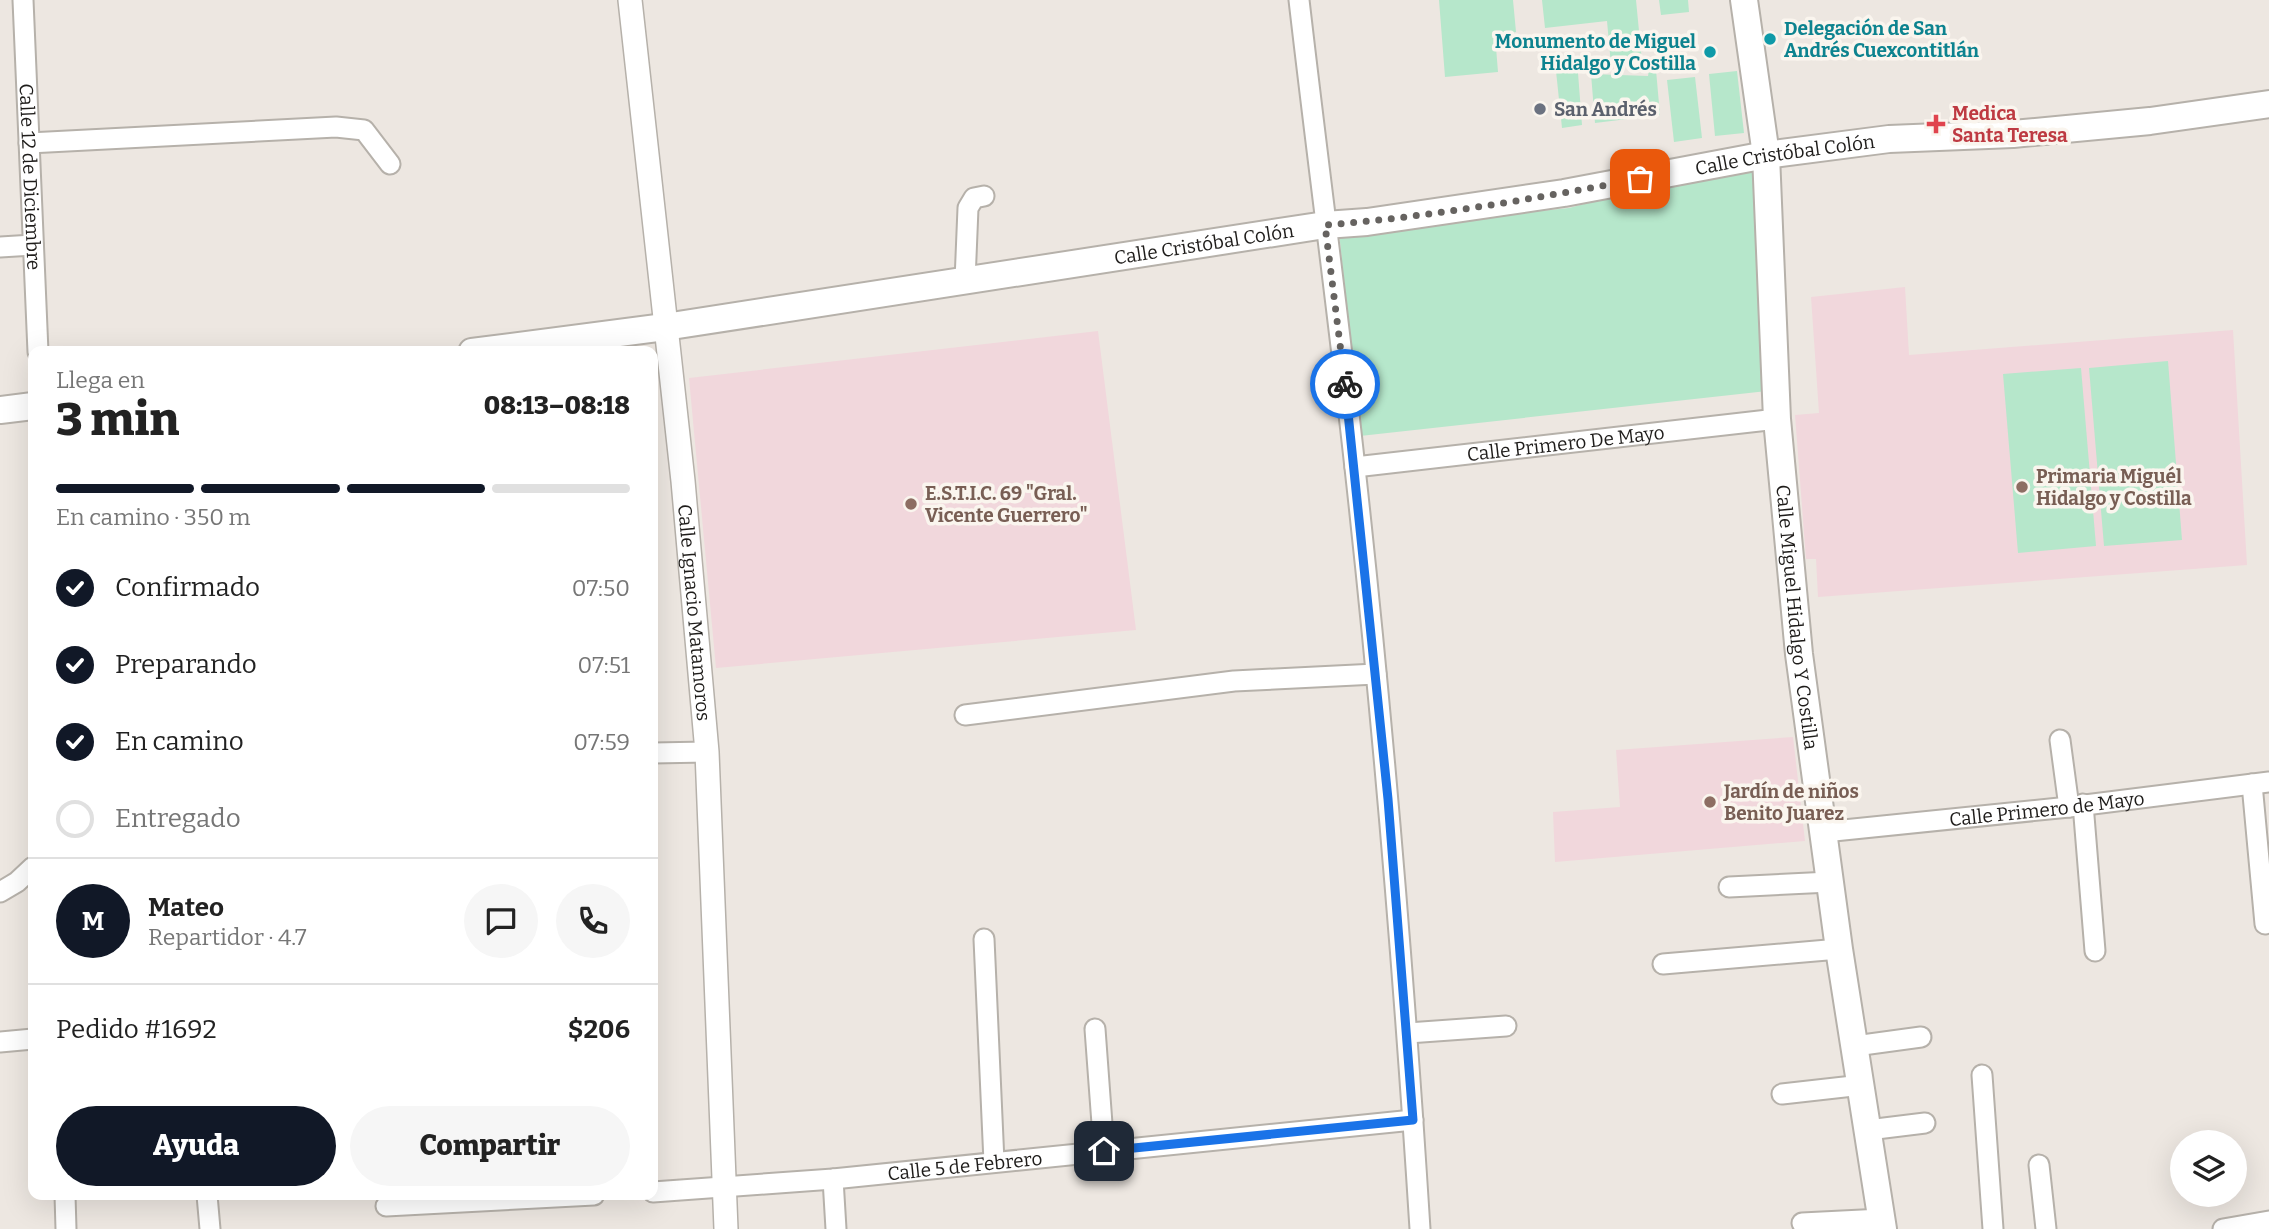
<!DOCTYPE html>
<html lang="es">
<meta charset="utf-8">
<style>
:root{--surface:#fff;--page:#f6f6f6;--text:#222;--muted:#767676;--line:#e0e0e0;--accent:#111827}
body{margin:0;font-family:Bitter,serif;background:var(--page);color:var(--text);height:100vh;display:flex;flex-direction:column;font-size:26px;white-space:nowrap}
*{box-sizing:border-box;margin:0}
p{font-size:23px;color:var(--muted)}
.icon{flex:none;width:38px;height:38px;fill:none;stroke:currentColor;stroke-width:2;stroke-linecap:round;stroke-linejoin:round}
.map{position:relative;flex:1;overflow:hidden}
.side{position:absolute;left:28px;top:346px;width:630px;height:854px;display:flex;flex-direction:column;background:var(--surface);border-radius:14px;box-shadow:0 7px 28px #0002}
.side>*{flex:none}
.buttons{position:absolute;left:2170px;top:1130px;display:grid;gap:14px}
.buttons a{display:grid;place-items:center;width:77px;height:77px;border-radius:50%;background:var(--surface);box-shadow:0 7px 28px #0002;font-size:35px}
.pin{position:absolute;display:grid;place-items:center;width:60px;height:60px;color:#fff;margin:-30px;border-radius:14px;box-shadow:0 4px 10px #0006}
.courier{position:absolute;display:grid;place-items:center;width:70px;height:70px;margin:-35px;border:5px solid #1a73e8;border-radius:50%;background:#fff;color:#222;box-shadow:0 2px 9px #0007}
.summary em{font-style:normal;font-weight:800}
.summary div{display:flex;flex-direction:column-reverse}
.summary{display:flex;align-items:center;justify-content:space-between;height:119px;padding:0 28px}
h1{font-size:46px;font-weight:800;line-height:52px}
.bar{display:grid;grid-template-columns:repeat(4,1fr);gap:10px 7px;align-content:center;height:84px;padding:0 28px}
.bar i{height:9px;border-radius:5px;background:var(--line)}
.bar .selected{background:var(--accent)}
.bar p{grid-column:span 4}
.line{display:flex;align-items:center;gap:18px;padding:0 28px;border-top:2px solid var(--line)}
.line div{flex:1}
.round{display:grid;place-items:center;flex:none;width:74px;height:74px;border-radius:37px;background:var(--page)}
ol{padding:0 28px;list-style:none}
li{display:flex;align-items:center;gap:21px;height:77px}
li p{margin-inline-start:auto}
li .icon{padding:7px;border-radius:50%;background:var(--accent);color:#fff;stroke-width:4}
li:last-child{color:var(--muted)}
li i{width:38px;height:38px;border:4px solid var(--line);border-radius:50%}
.primary-button{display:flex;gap:14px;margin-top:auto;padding:14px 28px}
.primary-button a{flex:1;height:80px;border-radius:42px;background:var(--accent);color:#fff;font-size:28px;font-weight:800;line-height:80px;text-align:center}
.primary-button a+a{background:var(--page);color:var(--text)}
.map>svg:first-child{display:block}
.education{fill:#f1d7dc}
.green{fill:#b6e7cb}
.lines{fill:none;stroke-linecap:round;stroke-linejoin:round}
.minor-casing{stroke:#b6b1aa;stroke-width:23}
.tertiary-casing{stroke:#b6b1aa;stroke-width:26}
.secondary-casing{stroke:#b6b1aa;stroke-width:30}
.minor{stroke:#fff;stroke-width:19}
.tertiary{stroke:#fff;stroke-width:23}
.secondary{stroke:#fff;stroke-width:26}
.done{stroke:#666360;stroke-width:7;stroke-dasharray:0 12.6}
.route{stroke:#1a73e8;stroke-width:9}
.culture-dot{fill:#0f9aa8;stroke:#faf5ee;stroke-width:2.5}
.worship-dot{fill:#6b7280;stroke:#faf5ee;stroke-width:2.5}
.health-dot{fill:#e0444e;stroke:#faf5ee;stroke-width:2.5}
.education-dot{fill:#8d6e63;stroke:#faf5ee;stroke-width:2.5}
.labels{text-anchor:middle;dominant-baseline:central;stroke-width:7;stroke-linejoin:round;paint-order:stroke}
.culture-label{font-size:19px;font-weight:bold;fill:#0d838f;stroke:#faf5ee;text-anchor:start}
.worship-label{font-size:19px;font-weight:bold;fill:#5b616d;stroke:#faf5ee;text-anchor:start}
.health-label{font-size:19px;font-weight:bold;fill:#be3a42;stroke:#faf5ee;text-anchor:start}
.street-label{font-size:19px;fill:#1e1c1a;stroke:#faf5ee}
.education-label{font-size:19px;font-weight:bold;fill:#785e54;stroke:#faf5ee;text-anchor:start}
</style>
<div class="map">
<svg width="2269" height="1229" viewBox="0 0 2269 1229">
<rect width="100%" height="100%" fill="#ede7e1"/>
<g class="education">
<path d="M1905,287l4,68 324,-25 14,235 -429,32 -2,-38h-10l-11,-144 24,-2 -8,-116z"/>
<path d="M1098,331l38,299 -420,38 -27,-290z"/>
<path d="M1793,737l12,104 -250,21 -2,-50 67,-5 -4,-57z"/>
</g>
<g class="green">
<path d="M1439,0h74l3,32 -21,3 3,37 -53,5z"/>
<path d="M1542,0h94l6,62 -31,3 -4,-44 -62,7z"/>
<path d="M1659,0h29l1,12 -28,3z"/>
<path d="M1649,70h7l4,45 -65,8 -4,-49 57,2z"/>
<path d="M1556,71l22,2 4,52 -20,3z"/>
<path d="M1737,71l7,62 -29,3 -6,-62z"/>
<path d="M1695,77l7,61 -28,4 -7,-62z"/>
<path d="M1753,170l14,221 -407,45 -21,-204 230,-24 105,-28z"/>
<path d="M2168,361l14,179 -78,6 -15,-178z"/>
<path d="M2081,368l15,178 -78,7 -15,-179z"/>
</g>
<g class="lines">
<defs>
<g id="minor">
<path id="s1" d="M23,0l15,352"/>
<path d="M1299,0c18,156 39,312 56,468 28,253 49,507 65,761"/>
<path d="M29,143l307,-16 28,3 26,34"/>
<path d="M0,247l33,-2"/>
<path d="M965,281l3,-73 6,-10 10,-2"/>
<path id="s2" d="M1355,467l422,-48"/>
<path d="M965,715l269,-34 142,-7"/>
<path d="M2060,740l9,67"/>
<path d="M653,753l54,-1"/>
<path d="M2252,784l13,140"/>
<path d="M2083,804l12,147"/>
<path id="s3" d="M1824,832l245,-25 200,-25"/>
<path d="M1729,887l101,-5"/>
<path d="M0,892l17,-10 16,-15"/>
<path d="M984,939l10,223"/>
<path d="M1663,964l176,-15"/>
<path d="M1095,1029l9,122"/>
<path d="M1408,1033l98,-7"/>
<path d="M0,1042l33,-3"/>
<path d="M1855,1046l66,-9"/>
<path d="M1982,1075l11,154"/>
<path d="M1782,1094l80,-9"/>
<path d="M1868,1130l57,-7"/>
<path d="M2039,1165l7,64"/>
<path d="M833,1179l3,50"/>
<path id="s4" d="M653,1192l180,-13 580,-59"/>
<path d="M65,1195l1,34"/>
<path d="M207,1195l3,34"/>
<path d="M386,1206l208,-11"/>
<path d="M1802,1223l80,-4"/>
<path d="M2223,1229l46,-8"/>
</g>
<g id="tertiary">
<path id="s5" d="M630,0l53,481 24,271 19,477"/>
</g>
<g id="secondary">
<path id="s6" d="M1744,0l22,155 11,264 22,235 40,295 44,280"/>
<path id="s7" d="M472,352l193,-25 660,-102 42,-3 197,-29 202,-38 123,-16 124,-5 137,-13 119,-17"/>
<path d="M0,410l33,-4"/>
</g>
</defs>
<use href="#minor" class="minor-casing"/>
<use href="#tertiary" class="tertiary-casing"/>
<use href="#secondary" class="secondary-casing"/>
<use href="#minor" class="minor"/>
<use href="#tertiary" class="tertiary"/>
<use href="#secondary" class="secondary"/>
</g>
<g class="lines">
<path class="done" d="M1345,384l-20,-159c106,-8 211,-27 315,-46"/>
<path class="route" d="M1104,1151l309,-31 -25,-321 -43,-415"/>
</g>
<g class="culture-dot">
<circle cx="1770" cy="39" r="7"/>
<circle cx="1710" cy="52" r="7"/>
</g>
<circle class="worship-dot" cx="1540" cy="109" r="7"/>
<path class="health-dot" d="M1932.5 113.5h7v7h7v7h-7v7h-7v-7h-7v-7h7z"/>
<g class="education-dot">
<circle cx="2022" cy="487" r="7"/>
<circle cx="911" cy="504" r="7"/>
<circle cx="1710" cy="802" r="7"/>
</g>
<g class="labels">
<g class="culture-label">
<text x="1784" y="28">Delegación de San<tspan x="1784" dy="22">Andrés Cuexcontitlán</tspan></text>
<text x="1696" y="41" text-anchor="end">Monumento de Miguel<tspan x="1696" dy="22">Hidalgo y Costilla</tspan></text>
</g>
<g class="worship-label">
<text x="1554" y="109">San Andrés</text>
</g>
<g class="health-label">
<text x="1952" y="113">Medica<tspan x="1952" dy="22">Santa Teresa</tspan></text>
</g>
<g class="street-label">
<text stroke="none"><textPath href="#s7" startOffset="1328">Calle Cristóbal Colón</textPath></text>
<text stroke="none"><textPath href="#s1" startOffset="177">Calle 12 de Diciembre</textPath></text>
<text stroke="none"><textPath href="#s7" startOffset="740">Calle Cristóbal Colón</textPath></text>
<text stroke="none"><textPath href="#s2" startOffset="212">Calle Primero De Mayo</textPath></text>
<text stroke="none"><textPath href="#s5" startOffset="616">Calle Ignacio Matamoros</textPath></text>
<text stroke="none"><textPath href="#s6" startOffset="620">Calle Miguel Hidalgo Y Costilla</textPath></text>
<text stroke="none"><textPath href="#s3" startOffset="224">Calle Primero de Mayo</textPath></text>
<text stroke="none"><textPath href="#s4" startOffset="313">Calle 5 de Febrero</textPath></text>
</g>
<g class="education-label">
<text x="2036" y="476">Primaria Miguél<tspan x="2036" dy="22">Hidalgo y Costilla</tspan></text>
<text x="925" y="493">E.S.T.I.C. 69 "Gral.<tspan x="925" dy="22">Vicente Guerrero"</tspan></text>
<text x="1724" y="791">Jardín de niños<tspan x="1724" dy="22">Benito Juarez</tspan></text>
</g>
</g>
</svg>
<div class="buttons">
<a><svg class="icon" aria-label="layers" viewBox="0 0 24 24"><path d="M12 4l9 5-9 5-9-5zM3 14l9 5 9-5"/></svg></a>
</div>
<div class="pin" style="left:1640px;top:179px;background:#ea580c"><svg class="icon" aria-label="bag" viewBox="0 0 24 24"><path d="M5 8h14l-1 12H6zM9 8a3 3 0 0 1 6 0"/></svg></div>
<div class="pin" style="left:1104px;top:1151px;background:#1f2937"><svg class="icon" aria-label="home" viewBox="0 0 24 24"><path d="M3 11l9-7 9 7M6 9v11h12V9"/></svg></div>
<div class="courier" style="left:1345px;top:384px"><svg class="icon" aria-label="bike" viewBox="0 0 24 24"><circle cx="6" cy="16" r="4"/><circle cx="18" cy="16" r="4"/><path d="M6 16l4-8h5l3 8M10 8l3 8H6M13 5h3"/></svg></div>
<section class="side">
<div class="summary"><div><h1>3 min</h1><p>Llega en</p></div><em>08:13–08:18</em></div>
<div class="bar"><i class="selected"></i><i class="selected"></i><i class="selected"></i><i></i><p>En camino · 350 m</p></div>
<ol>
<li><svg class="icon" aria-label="check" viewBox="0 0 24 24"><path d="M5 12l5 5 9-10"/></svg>Confirmado<p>07:50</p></li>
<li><svg class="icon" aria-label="check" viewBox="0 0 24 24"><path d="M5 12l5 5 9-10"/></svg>Preparando<p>07:51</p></li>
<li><svg class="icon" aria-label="check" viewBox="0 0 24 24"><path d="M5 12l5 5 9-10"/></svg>En camino<p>07:59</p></li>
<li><i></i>Entregado</li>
</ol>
<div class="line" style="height:126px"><b class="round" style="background:var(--accent);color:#fff">M</b><div><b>Mateo</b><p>Repartidor · 4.7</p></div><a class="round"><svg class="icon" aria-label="chat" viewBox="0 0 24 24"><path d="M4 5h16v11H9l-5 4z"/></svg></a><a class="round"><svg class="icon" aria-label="phone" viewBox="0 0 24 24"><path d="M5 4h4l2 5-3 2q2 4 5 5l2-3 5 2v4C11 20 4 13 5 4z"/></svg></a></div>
<div class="line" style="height:91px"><div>Pedido #1692</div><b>$206</b></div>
<div class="primary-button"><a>Ayuda</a><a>Compartir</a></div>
</section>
</div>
